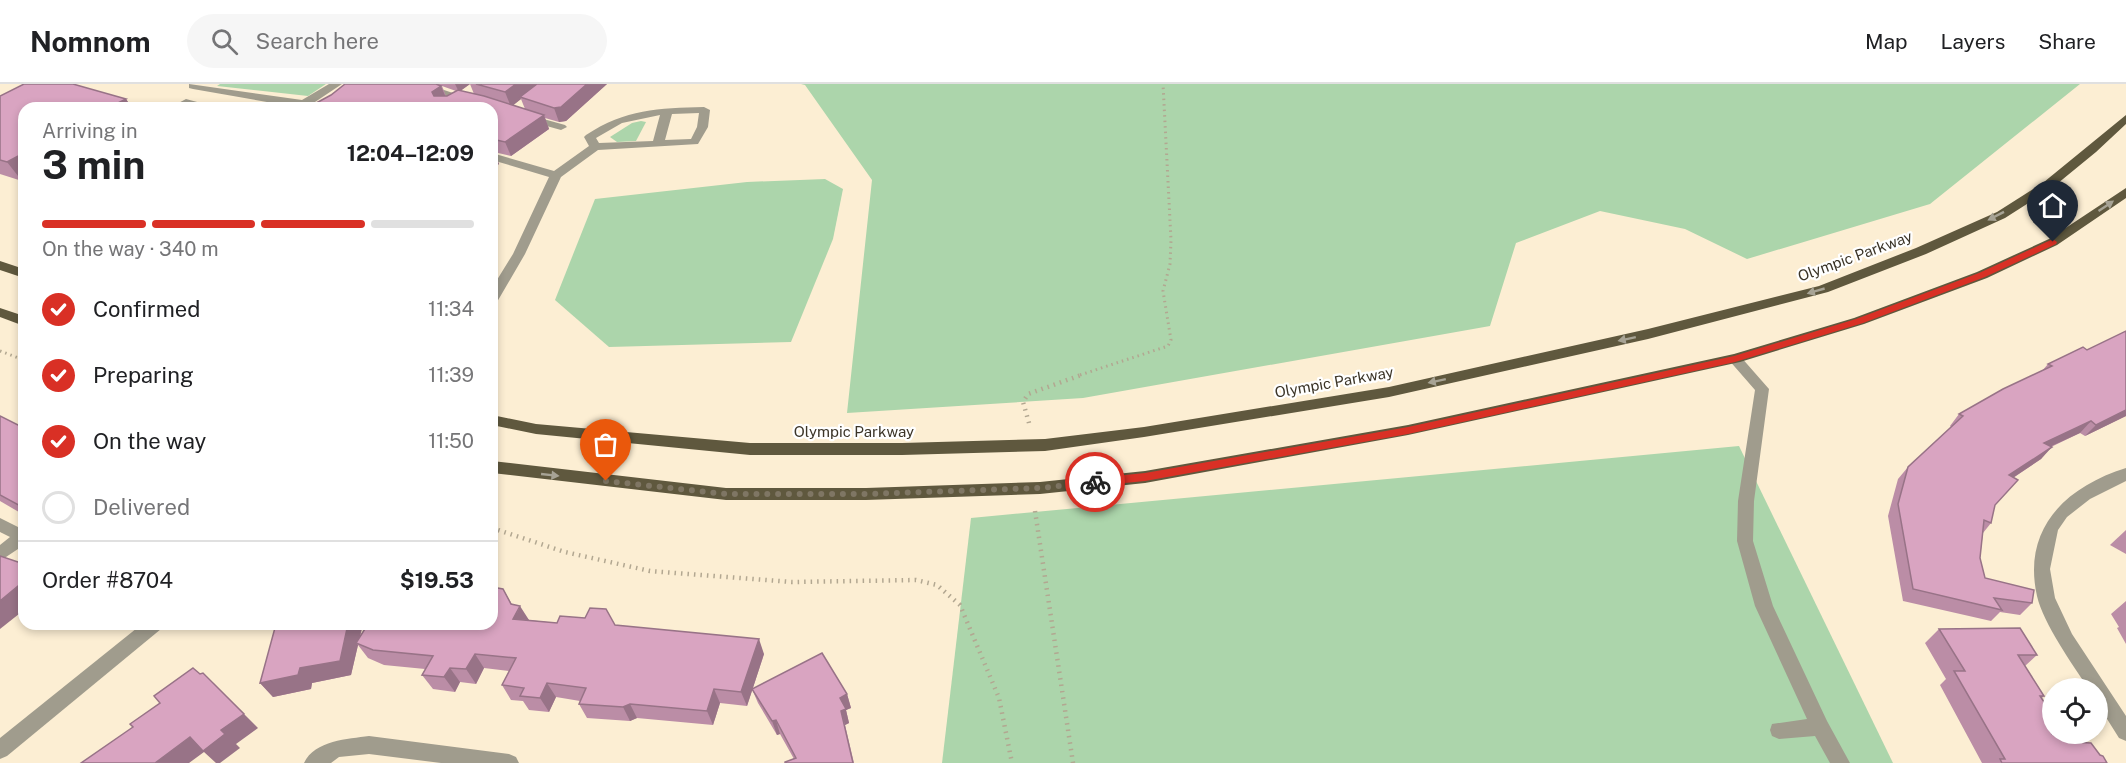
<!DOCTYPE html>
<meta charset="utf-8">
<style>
:root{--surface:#fff;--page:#f6f6f6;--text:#202124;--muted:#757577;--line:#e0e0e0;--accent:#d93025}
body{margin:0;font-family:"Public Sans",sans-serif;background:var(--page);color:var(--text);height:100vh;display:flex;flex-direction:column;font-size:22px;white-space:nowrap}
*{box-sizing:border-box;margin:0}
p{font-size:20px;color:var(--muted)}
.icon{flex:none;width:33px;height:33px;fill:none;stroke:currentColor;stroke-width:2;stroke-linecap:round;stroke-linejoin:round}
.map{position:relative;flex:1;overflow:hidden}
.side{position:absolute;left:18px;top:18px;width:480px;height:528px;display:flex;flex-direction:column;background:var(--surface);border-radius:18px;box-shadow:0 3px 9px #0003}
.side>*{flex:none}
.controls{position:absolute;left:2042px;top:594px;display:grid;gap:12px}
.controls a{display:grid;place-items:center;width:66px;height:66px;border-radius:50%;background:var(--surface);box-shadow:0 3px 9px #0003;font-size:30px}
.pin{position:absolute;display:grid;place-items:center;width:51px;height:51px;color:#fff;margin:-62px -26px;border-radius:50% 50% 50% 0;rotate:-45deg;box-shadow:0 0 6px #0007}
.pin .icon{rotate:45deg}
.courier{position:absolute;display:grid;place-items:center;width:60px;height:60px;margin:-30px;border:4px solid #d93025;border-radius:50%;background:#fff;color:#222;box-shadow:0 2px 8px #0007}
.head em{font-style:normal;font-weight:700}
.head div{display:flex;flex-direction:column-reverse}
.head{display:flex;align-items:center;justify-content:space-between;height:102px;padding:0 24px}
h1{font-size:39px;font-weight:700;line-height:45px}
.bar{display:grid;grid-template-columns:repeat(4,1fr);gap:9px 6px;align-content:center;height:72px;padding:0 24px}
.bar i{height:8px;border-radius:4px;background:var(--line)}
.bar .current{background:var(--accent)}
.bar p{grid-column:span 4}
.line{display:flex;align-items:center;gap:15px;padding:0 24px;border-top:2px solid var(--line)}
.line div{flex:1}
ol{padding:0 24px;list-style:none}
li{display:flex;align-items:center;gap:18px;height:66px}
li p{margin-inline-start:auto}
li .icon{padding:6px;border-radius:50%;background:var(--accent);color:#fff;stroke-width:4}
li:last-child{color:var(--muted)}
li i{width:33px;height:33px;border:3px solid var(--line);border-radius:50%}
header{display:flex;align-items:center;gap:36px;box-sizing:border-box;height:84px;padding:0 30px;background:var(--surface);border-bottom:2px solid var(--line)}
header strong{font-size:28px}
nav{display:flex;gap:33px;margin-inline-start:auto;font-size:21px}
.search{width:420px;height:54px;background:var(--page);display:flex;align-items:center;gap:15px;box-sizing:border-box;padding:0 21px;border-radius:33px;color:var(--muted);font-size:22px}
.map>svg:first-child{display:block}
.green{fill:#acd5ab}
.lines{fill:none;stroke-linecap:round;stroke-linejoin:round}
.path-far1{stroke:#b2a791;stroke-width:3;stroke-dasharray:1.5 4;stroke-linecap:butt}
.path{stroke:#b2a791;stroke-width:4.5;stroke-dasharray:1.5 5;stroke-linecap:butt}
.minor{fill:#a09c8d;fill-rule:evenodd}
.major{fill:#5f583e;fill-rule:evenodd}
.wall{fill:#bb8da6;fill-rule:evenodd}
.shaded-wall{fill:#987387}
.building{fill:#d9a4c1;stroke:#987387;stroke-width:1.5}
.oneway{fill:#a7a395}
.route{fill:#d93025}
.done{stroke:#7f7664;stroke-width:6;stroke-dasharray:0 10.8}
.labels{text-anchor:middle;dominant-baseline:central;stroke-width:4.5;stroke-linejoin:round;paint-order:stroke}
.street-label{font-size:15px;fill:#3c3528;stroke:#fff}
</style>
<header>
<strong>Nomnom</strong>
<div class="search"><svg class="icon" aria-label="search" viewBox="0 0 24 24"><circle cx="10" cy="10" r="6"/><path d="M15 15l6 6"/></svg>Search here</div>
<nav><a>Map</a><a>Layers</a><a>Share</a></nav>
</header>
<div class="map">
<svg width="2126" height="679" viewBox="0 0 2126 679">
<rect width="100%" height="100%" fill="#fceed3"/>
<g class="green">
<path d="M220,0h106l-18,12 -91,-10z"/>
<path d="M801,0h1279l-150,120 -183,55 -62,-30 -85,-18 -84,32 -26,83 -407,72 -236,15 25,-233 -67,-95z"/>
<path d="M641,37l5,1 -10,19 -19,1 -7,-5 22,-14z"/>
<path d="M825,95l18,10 -10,50 -42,103 -182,5 -54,-47 40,-101 152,-17z"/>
<path d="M1739,362l154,317h-951l29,-245z"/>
</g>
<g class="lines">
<g class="path-far1">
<path d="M0,267l24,9"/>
<path d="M1080,291l88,-29 3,-6 -8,-49 7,-27 1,-24 -8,-156"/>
</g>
<g class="path">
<path d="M1029,339l-6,-21 5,-8 56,-20"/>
<path d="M1035,427l38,252"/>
<path d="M492,444l73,24 85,19 142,11 124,-2 21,5 23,20 39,93 13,65"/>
</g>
<g class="minor">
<path d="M189,0l113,16 27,-16h13l-27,18 20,4 2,2h-36l-108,-19 -4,-1z"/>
<path d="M409,0h17l48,16 -5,3z"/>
<path d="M186,15l26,7 2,2 -27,-2 -18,2z"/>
<path d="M704,23l6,3 -2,17 -10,17 -100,6 -37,27 -36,77 -28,48 -5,1v-15l21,-34 36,-77 -57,-17v-7l62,18 35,-25 -5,-9 2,-2c40,-26 72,-27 118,-28zM672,30l27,-1 -2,14 -6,12 -26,1zM660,31l-7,26 -54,2 -3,-5 26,-15z"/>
<path d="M529,31l36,10 2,2 -6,3 -36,-10v-4z"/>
<path d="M1735,270l5,2 29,33 -15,112 -1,40 20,65 54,115 23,42h-20l-15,-27 -36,3 -7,-3 -2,-6 2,-6 35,-5 -52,-113 -18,-65 1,-40 17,-111 -27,-31z"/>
<path d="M2126,384v13l-36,18 -23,18 -9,13 -8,39 5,29 17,36 54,82v25l-7,-3 -22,-35v-15h-9c-15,-23 -45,-65 -51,-92 -15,-67 28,-109 89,-128z"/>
<path d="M0,434l24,12v15l-24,16v-16l10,-8 -10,-5z"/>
<path d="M142,540h22l-3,5 -154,127 -7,3v-21z"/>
<path d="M369,652l140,18 7,3 3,6h-78l-72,-9 -30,3 -8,6h-27c11,-23 44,-24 65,-27z"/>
</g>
<g class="major">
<path d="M2126,31v9l-30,28 -44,36 -47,30 -79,36 -98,38 -180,47 -259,58 -245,40 -99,14 -143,4h-152l-214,-21 -44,-9v-10l44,9 214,19h152l143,-4 99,-12 245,-40 259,-58 171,-43 97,-38 81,-36 47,-30z"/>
<path d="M2126,104v10l-69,47 -70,33 -123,46 -124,38 -332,73 -263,48 -105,11 -174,6h-140l-234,-27v-12l234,27h140l174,-6 105,-11 263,-46 326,-71 120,-36 123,-46 72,-33z"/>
<path d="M0,177l24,8v9l-24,-8z"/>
<path d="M0,224l24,8v10l-24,-9z"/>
</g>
</g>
<g class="wall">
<path d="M345,0h262l-41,37 -7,1 -14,-4 4,11 -38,27 -17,-4 5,12 -7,5v-61l-161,-13zM470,0l4,10 -14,-3zM442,2l14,5 -10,5zM521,15l4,10 -12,-4z"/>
<path d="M0,12l126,3 6,9h-108v72l-2,1 -22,-7z"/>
<path d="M2048,280l78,52 -41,20 -5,-3 -29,14 -10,12 -28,19 -18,27 -4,18 -8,10 -3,25 5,20 47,25 -12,12 -20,-3 -9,9 -88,-20 -15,-85 10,-37 10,-12 43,-40 -1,-1 9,-12 83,-43z"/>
<path d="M0,332l24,12v87l-24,-14z"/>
<path d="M2126,446v24l-16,-9z"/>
<path d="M2126,517v43l-9,-16 2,-1 -8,-13z"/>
<path d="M513,521l16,15 28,3 58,2 149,29 -17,52 -27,-3 -7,22 -76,-7 -7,3 -43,-3 -8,-14 1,-3 -24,-4 -7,15 -20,-2 -6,-9 -12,-1 -9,-15 7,-14 -25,-3 -8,16 -16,-2 -5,10 -22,-3 -11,-14 3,-6 -41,-4 -16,-7 -10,-13 -7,30 -39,8 -1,6 -38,8 -13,-14 16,-59h87l-3,13z"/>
<path d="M1939,545l98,26 -12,11 19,30 -2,2 28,44 30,13 7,8h-125l-42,-78 6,-6 -21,-36z"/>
<path d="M752,605l95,5 4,14 -5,2 3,13 -4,2 9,38 -60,-4 -14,-25 -3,1 -19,-32z"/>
</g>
<g class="shaded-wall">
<path d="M455,0h15l-11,8z"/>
<path d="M516,0h24l-20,13 1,2 -10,8 -6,-15z"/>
<path d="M587,0h20l-41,37 -7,1 -5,-14z"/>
<path d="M441,2l6,14 -8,8 -7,-16z"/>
<path d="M126,15l6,9h-24z"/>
<path d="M544,31l5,14 -38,27 -6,-14z"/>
<path d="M493,66l6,14 -7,5v-18z"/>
<path d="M24,69v27l-2,1 -15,-19z"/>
<path d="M2126,326v6l-41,20 11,-11z"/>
<path d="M2091,337l-11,12 -46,21 10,-11z"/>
<path d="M2052,363l-11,12 -42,28 10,-12z"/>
<path d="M24,497v29l-24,19v-28z"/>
<path d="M503,505l14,24 3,-7 9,14 -16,-1 -2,-15z"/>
<path d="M348,540h15l-5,20 -2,-1 2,2 -7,30 -39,8 -1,6 -38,8 -13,-14 40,-15z"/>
<path d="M759,555l5,15 -17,52 -6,-14z"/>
<path d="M475,570l9,14 -8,16 -10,-15z"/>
<path d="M450,584l10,14 -5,10 -11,-15z"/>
<path d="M203,589l55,55 -22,16 4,4 -20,15h-4l-12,-11 -15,11h-34l35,-26z"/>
<path d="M547,599l9,14 -7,15 -9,-14z"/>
<path d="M714,605l6,14 -7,22 -6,-14z"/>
<path d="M847,610l4,14 -5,2 3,13 -4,2 -4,-14 -1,-13z"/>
<path d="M630,620l7,14 -7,3 -7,-14z"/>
<path d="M776,636l4,14 -3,1 -5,-14z"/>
</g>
<g class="building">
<path d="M24,0h49l53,15 -18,9h-84v45l-17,9 -7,-2v-64z"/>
<path d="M345,0h91l5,2 -9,6 2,4h13l11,-6 26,6 60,19 -39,27 -13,-3v-31h-185l24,-13z"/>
<path d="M476,0h40l-11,8z"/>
<path d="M537,0h50l-26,23 -7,1 -34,-11z"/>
<path d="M2126,247v79l-30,15 -5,-4 -47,22 8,4 -43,28 9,5 -23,25 -4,18 -7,-3 -4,38 5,20 49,12 -2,13 -38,-5 8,12 -89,-21 -15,-85 10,-37 55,-51 -4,-2 44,-25 49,-23 -4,-2 35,-17 4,3z"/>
<path d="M0,332l24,12v80l-24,-13z"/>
<path d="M0,472l24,8 -1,4 1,1v12l-24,20z"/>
<path d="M492,503l11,2 8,15 9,2 -7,13 44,4 3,-7 25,2 5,-10 16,1 9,16 144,14 -18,53 -27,-3 -7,22 -77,-7 -7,3 -44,-3 7,-16 -39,-5 -7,15 -20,-2 4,-8 -22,-3 14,-27 -41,-4 -9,15 -16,-1 -6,9 -22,-2 11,-19 -60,-6 -17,-7 12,-19h124z"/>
<path d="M276,540h72l-8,37 -40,7 -2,7 -38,8z"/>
<path d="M2020,544l17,27h-19l26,41h-4l12,18v20h12l6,8 21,1 9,12 3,1 4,7h-105l-2,-4h5l-51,-88h11l-26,-42z"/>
<path d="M822,569l25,41 -7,4 6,11 -5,2 12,52h-68v-1l11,-4 -20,-38 -4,1 -20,-32z"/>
<path d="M193,584l7,6 3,-1 41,41 -23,16 4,4 -22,17 -13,-14 -35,26h-74l52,-36 -3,-3 30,-21 -6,-7z"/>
</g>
<defs><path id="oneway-solid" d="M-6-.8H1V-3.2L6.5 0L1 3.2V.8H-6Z" transform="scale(1.5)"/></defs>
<g class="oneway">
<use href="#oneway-solid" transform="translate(2106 122) rotate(-34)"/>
<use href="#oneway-solid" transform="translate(1996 132) rotate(153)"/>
<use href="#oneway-solid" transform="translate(1816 207) rotate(164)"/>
<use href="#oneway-solid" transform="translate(1627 255) rotate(168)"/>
<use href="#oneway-solid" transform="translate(1437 297) rotate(168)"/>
<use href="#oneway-solid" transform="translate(550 391) rotate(6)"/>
</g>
<path class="route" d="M2053,155l4,3 -1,2 -71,33 -122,46 -128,39 -327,72 -263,47 -50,5 -5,-4 5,-4 50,-5 263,-46 326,-71 122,-37 123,-46z"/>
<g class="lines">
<path class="done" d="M606,397l120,13h140l174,-6 55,-6"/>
</g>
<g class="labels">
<g class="street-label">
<text transform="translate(1855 172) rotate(-20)">Olympic Parkway</text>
<text transform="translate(1334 298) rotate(-10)">Olympic Parkway</text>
<text x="854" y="347">Olympic Parkway</text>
</g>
</g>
</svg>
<div class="controls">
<a><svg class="icon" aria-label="locate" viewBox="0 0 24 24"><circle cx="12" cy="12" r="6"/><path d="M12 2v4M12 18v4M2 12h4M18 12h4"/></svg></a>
</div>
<div class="pin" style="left:606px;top:397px;background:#ea580c"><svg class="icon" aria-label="bag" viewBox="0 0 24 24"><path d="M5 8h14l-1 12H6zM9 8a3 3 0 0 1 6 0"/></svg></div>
<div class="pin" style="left:2053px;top:158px;background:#1f2937"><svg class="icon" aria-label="home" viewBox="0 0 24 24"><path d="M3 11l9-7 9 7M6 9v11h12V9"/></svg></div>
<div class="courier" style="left:1095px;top:398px"><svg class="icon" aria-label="bike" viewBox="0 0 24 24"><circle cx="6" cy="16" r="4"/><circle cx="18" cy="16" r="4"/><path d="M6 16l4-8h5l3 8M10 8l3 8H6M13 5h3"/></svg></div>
<section class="side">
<div class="head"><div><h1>3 min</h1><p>Arriving in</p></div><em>12:04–12:09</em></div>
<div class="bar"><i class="current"></i><i class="current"></i><i class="current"></i><i></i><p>On the way · 340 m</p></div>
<ol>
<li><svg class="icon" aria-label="check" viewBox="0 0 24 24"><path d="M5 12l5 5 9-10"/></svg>Confirmed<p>11:34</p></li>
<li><svg class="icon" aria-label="check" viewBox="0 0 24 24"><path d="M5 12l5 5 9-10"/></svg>Preparing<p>11:39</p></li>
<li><svg class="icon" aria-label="check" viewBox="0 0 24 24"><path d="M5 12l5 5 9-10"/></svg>On the way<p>11:50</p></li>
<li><i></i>Delivered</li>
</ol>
<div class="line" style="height:78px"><div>Order #8704</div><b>$19.53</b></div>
</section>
</div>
